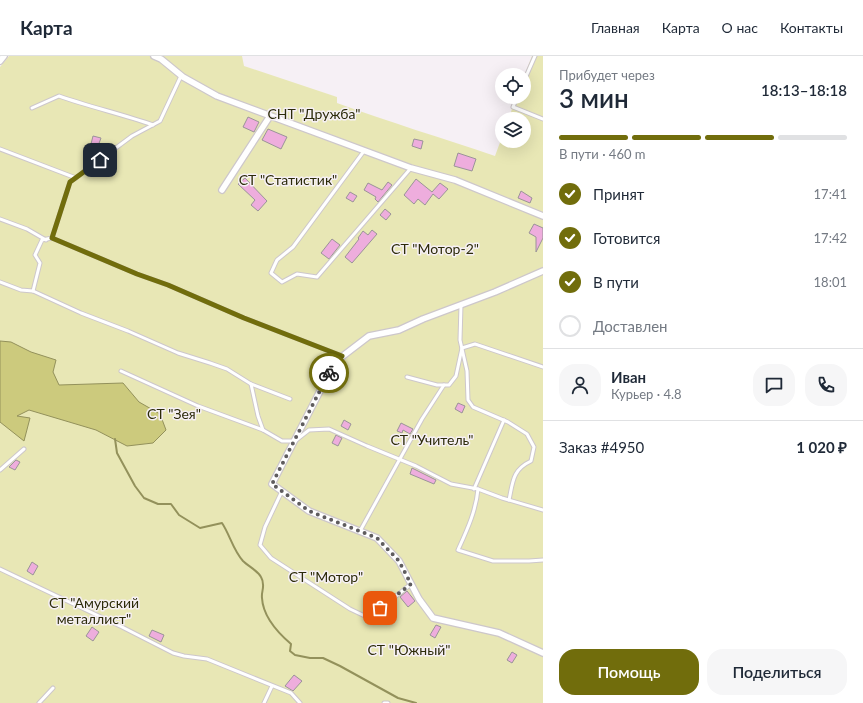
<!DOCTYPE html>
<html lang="ru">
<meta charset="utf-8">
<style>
:root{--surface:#fff;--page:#f6f6f7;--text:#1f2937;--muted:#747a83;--line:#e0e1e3;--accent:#716d0c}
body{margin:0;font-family:Lato,sans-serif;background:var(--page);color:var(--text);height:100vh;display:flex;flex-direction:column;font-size:15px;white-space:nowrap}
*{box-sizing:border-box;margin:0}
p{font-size:13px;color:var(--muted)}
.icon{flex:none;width:22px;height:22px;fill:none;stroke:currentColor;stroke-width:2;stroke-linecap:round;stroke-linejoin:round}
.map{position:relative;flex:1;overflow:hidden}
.panel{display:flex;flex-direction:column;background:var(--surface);width:320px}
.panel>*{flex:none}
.tools{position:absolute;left:495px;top:12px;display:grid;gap:8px}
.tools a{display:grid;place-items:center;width:36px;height:36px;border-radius:50%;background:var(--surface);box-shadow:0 4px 16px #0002;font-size:20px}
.pin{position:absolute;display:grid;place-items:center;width:34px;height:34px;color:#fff;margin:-17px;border-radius:8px;box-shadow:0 2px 6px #0006}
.courier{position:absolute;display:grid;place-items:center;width:40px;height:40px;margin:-20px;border:3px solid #716d0c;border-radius:50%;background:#fff;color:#222;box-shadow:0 1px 5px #0007}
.overview em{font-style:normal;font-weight:600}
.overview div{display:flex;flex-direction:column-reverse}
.overview{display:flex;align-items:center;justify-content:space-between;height:68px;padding:0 16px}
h1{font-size:26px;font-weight:600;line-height:30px}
.bar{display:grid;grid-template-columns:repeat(4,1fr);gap:6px 4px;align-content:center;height:48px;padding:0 16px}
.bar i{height:5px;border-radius:3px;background:var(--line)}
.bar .selected{background:var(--accent)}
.bar p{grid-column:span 4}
.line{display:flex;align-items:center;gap:10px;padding:0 16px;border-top:1px solid var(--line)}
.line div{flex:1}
.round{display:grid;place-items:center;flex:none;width:42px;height:42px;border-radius:16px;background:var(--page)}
ol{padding:0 16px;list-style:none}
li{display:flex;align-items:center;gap:12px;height:44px}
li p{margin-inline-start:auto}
li .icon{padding:4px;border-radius:50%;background:var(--accent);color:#fff;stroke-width:4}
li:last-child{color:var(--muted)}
li i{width:22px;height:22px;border:2px solid var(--line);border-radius:50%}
.cta{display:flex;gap:8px;margin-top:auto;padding:8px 16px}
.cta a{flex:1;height:46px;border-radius:16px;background:var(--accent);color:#fff;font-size:16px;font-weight:600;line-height:46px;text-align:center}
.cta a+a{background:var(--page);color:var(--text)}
header{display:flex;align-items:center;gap:24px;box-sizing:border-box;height:56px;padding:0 20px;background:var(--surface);border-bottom:1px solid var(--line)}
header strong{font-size:19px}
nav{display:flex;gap:22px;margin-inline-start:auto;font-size:14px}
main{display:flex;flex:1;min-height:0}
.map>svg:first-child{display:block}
.green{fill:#e8e7b5}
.water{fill:#ccca7d;stroke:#93915b}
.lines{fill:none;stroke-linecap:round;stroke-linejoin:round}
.stream{stroke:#93915b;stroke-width:2}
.building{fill:#eeaddd;stroke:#9a9498}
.service-casing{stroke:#cdc7cb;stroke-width:5}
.minor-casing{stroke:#cdc7cb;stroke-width:8}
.service{stroke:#fff;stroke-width:3}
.minor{stroke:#fff;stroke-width:5.5}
.done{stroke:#5f5c5e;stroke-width:4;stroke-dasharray:0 7.2}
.route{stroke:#716d0c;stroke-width:5}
.labels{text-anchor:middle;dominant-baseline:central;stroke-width:3;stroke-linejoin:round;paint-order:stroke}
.park-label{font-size:14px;fill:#2c2b09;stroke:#f6f0f5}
</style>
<header>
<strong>Карта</strong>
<nav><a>Главная</a><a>Карта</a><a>О нас</a><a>Контакты</a></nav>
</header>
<main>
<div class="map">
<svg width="543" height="647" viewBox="0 0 543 647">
<rect width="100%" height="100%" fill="#f6f0f5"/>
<path class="green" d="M9,0h233l2,10 93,31v6c52,19 105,35 158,53l7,-19v4h22v-22h-15c3,-8 3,-14 6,-22h9v-21l8,-20h11v647h-543v-636z"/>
<path class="water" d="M0,285l11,1 20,10 25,8 -3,12 6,13 64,-2 16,19 21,12 6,16 -13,13 -26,3 -31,-16 -67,-20 -12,6 13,2 -6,23 -24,-19z"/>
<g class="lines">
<path class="stream" d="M115,383l2,14 18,33 9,12 14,6h13l8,11 21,13 22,-5c8,12 11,27 21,38 5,5 15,10 18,16 5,8 0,14 1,21 1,19 15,34 29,46l-1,7 5,4 15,3h13l17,8 58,32 18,5"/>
</g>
<g class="building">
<path d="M248,61l11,5 -5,10 -11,-5z"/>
<path d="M268,73l19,8 -6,12 -19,-9z"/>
<path d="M93,80l8,2 -6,16 -6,-2z"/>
<path d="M414,83l9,2 -2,8 -9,-3z"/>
<path d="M458,97l18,6 -4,12 -18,-5z"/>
<path d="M245,122l22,23 -9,10 -7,-6 4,-5 -17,-16z"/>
<path d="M416,123l16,13 8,-9 8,6 -9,10 -6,-5 -8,11 -7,-6 -4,5 -10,-9z"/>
<path d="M388,126l4,3 -14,17 -3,-3 1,-2 -12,-7 4,-7 14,7z"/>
<path d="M521,135l11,7 -2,5 -12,-5z"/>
<path d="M350,136l7,4 -4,6 -7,-4z"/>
<path d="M385,153l6,5 -5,6 -6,-5z"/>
<path d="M534,168l9,4v10l-7,14v-15l-7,-4z"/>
<path d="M372,174l5,4 -25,29 -7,-6 14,-18 -1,-1 5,-7 5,4z"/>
<path d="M332,183l8,6 -11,14 -8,-6z"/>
<path d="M458,347l7,3 -3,7 -7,-4z"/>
<path d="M344,364l7,4 -3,6 -7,-4z"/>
<path d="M401,367l12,6 -3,5 -7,-4 -1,3 -5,-2z"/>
<path d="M336,379l6,3 -4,8 -6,-3z"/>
<path d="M16,404l4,2 -5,8 -6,-3z"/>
<path d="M412,412l24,12 -2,4 -24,-10z"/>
<path d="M32,506l6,4 -5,9 -6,-4z"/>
<path d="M407,535l8,10 -7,6 -8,-10z"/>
<path d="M436,569l5,2 -6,11 -5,-3z"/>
<path d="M92,571l7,5 -6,9 -7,-5z"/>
<path d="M152,574l12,5 -3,7 -12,-6z"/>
<path d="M512,596l5,3 -5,8 -5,-3z"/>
<path d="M294,619l8,6 -9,10 -8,-5z"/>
</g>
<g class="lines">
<defs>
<g id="service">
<path d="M181,20l-21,45 -28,15 -62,46 -18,56 85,36 31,11 76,33 98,38"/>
<path d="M524,25l11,-25"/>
<path d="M517,41l-4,10 30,12"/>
<path d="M32,52l27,-12c31,11 63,18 94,29"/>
<path d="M0,93l76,29"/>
<path d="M364,95l-71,96 -16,13 -6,13 11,9 15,-8 20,3 94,-109"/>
<path d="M0,163l27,10 19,11"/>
<path d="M0,226l21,8 12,1 48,22 47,18 50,22 32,10 17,6 24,15 7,32 5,14 19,11h13l14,-11 20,-1 38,17 49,20 35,18 27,5 24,9 41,12"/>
<path d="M33,235l7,-28 -5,-8 7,-15 10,-2"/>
<path d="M461,249l-1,35 7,31 1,29 5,7 35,15 19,12 7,13 -3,14c-19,9 -18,21 -22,39"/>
<path d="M121,315l77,35 65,24"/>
<path d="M407,321l30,8h12l7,-9 6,-28 13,-4 68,23"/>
<path d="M251,328l39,15"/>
<path d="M0,414l24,-21"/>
<path d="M474,433l30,-69"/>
<path d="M478,433c-2,22 -11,41 -20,61l35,11h36l14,-1"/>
<path d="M282,435l-17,36 -5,18 11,13 79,51 19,9 42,-34"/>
<path d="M360,475l62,-112 22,-34"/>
<path d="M0,513l122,58 51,26 11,3 23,3 84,34 9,10"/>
<path d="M39,647l14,-15"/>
<path d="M264,647l8,-17"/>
<path d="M384,647h4"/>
</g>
<g id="minor">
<path d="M154,0l7,3 22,18 34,19 194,72 44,12 88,36"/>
<path d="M0,5l4,-5"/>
<path d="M222,134l48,-74"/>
<path d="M543,215l-48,21 -72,27 -24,11 -30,6 -34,26 -63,122 37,27 68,27 22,23 20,38 14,19 66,15 44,20"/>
</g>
</defs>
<use href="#service" class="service-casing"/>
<use href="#minor" class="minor-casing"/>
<use href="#service" class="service"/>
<use href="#minor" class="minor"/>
</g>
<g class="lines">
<path class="done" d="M329,317l-57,111 37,27 68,27 22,23 12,23 -31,24"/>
<path class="route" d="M100,104l-30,22 -18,56 85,36 31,11 76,33 98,38 -7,6 -6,11"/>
</g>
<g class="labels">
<g class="park-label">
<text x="314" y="57">СНТ "Дружба"</text>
<text x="288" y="123">СТ "Статистик"</text>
<text x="435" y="192">СТ "Мотор-2"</text>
<text x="174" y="357">СТ "Зея"</text>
<text x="432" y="383">СТ "Учитель"</text>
<text x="326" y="520">СТ "Мотор"</text>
<text x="94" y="546">СТ "Амурский<tspan x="94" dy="16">металлист"</tspan></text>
<text x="409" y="593">СТ "Южный"</text>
</g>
</g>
</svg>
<div class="tools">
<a><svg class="icon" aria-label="locate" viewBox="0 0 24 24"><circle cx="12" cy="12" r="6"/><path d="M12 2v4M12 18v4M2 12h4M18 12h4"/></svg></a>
<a><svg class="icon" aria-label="layers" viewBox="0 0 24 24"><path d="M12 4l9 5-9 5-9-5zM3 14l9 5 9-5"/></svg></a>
</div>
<div class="pin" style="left:380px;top:552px;background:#ea580c"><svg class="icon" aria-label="bag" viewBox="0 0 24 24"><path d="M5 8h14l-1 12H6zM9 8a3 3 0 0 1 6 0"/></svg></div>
<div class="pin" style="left:100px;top:104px;background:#1f2937"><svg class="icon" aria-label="home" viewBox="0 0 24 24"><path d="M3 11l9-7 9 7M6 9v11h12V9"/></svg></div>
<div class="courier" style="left:329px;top:317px"><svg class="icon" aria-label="bike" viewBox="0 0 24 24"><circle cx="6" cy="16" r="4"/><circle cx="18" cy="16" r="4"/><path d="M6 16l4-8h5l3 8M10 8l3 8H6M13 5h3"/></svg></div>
</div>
<section class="panel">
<div class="overview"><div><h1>3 мин</h1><p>Прибудет через</p></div><em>18:13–18:18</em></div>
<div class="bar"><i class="selected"></i><i class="selected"></i><i class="selected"></i><i></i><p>В пути · 460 m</p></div>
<ol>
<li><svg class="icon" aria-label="check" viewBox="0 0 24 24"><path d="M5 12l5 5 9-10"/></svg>Принят<p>17:41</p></li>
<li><svg class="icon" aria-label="check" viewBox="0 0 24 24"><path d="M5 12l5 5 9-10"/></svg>Готовится<p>17:42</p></li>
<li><svg class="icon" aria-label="check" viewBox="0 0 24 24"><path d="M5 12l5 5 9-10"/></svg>В пути<p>18:01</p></li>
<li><i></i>Доставлен</li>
</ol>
<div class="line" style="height:72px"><a class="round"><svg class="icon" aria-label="person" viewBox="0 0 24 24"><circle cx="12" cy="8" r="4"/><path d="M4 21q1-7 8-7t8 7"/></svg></a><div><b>Иван</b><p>Курьер · 4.8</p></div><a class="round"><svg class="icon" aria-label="chat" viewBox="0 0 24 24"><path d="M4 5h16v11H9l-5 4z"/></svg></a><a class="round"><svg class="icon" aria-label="phone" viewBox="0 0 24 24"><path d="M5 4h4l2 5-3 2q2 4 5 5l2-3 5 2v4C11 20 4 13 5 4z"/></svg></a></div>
<div class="line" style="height:52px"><div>Заказ #4950</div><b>1 020 ₽</b></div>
<div class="cta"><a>Помощь</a><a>Поделиться</a></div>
</section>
</main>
